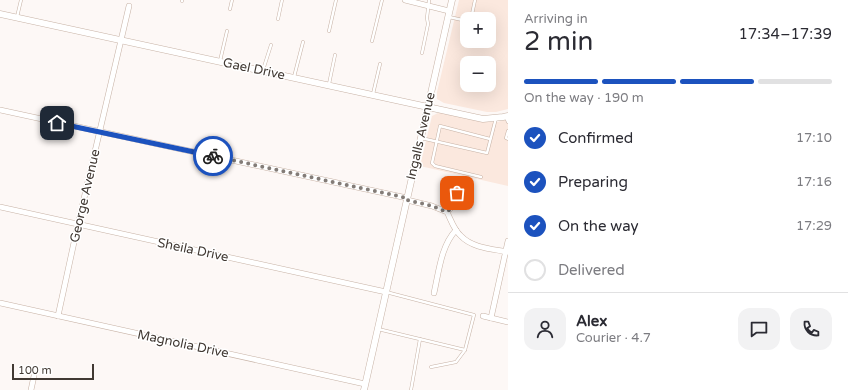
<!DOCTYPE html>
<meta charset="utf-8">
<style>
:root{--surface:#fff;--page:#f2f2f3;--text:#2b2b33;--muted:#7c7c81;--line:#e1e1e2;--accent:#1c52be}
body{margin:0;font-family:"Varela Round",sans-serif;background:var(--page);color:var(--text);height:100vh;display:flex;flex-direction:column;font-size:15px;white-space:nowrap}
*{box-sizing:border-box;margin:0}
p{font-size:13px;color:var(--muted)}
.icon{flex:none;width:22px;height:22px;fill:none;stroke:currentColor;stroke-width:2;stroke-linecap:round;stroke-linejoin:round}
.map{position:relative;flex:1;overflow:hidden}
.sheet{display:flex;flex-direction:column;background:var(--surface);width:340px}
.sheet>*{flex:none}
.tools{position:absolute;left:460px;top:12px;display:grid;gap:8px}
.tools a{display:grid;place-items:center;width:36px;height:36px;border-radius:8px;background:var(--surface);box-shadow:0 4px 16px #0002;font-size:20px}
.scale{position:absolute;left:12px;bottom:10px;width:82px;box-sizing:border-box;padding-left:4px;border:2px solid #413933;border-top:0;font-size:11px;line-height:14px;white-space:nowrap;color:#413933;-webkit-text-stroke:3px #fff;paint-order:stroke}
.pin{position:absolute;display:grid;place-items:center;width:34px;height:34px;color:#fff;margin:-17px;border-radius:8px;box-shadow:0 2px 6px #0006}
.courier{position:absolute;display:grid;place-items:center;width:40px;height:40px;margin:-20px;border:3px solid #1c52be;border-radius:50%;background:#fff;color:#222;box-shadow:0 1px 5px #0007}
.summary em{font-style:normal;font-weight:600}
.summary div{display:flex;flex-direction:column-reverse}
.summary{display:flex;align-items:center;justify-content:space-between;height:68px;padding:0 16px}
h1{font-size:26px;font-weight:600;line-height:30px}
.bar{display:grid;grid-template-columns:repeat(4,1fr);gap:6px 4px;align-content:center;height:48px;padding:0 16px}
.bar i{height:5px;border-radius:3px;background:var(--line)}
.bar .on{background:var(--accent)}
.bar p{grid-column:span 4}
.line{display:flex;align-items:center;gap:10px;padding:0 16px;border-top:1px solid var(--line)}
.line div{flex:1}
.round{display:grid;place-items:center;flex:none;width:42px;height:42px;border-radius:12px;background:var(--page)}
ol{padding:0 16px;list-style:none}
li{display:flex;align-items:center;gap:12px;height:44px}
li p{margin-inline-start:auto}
li .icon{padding:4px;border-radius:50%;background:var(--accent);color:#fff;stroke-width:4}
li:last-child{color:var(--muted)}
li i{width:22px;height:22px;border:2px solid var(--line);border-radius:50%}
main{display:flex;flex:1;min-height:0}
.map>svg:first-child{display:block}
.built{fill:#fbe8de;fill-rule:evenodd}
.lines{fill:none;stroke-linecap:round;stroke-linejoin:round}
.service-casing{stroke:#c7b2a5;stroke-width:3.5}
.minor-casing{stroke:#c7b2a5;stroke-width:6}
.tertiary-casing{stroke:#c7b2a5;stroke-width:7}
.service{stroke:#fff;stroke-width:2.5}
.minor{stroke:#fff;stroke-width:5}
.tertiary{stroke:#fff;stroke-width:6}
.done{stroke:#837c77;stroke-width:4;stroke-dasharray:0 7.2}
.route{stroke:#1c52be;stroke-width:5}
.labels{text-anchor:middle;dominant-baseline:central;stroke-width:3;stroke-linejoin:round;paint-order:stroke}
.street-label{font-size:13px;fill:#413933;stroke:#fff}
</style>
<main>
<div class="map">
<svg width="508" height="390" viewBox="0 0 508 390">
<rect width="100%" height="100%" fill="#fdf8f6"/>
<g class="built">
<path d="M459,0h49v109l-12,3h-9l-43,-9 -7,-4v-7zM467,19h22v22h-22zM467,63h22v22h-22z"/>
<path d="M440,112l49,10h8l11,-3v67l-88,-20 12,-50z"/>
</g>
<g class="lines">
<defs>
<g id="service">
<path d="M182,1v-1"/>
<path d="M230,9l2,-9"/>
<path d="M17,17l4,-17"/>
<path d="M449,17l18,4"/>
<path d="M278,19l4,-19"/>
<path d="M471,19l4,-19"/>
<path d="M329,31l7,-31"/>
<path d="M372,41l10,-41"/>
<path d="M422,53l6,-29 -1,-6 2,-18"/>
<path d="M220,61l7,-30"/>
<path d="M263,70l8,-25"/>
<path d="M294,77l9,-35"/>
<path d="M329,84l6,-29"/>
<path d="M373,94l7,-30"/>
<path d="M506,117l2,5"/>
<path d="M508,131l-2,7 2,1"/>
<path d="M421,138l66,15 9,-35"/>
<path d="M481,177l-46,-11 -3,-3 8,-37 50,13"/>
<path d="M378,329l87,21 9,-35 -88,-23"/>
<path d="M431,367l25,-5 9,-12"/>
<path d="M411,390l9,-51"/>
</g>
<g id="minor">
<path d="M405,0l44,11"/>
<path d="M0,110l407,88"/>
<path d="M407,200l25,6 15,6c4,8 7,18 14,24 11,12 32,13 47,16"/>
<path d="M0,207l386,85"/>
<path d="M447,212c9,-7 10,-18 12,-29"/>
<path d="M434,293c5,-22 7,-47 22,-63"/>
<path d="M0,303l365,81"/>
<path d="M58,316l20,-92 51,-218"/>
<path d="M483,316l25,6"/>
<path d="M491,318l17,-77"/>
<path d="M31,390l3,-14"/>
</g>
<g id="tertiary">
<path d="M0,14l483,105 20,-2 5,-1"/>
<path d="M364,390l88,-390"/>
</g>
</defs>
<use href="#service" class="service-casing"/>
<use href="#minor" class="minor-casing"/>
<use href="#tertiary" class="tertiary-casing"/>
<use href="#service" class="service"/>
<use href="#minor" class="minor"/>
<use href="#tertiary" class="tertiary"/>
</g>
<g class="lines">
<path class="done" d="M213,156l194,42v2l25,6 15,6c7,-6 8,-11 10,-19"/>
<path class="route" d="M57,123l156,33"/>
</g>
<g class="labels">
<g class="street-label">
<text transform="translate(254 69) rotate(12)">Gael Drive</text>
<text transform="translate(421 136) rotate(-77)">Ingalls Avenue</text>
<text transform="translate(85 196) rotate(-77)">George Avenue</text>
<text transform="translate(193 250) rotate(12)">Sheila Drive</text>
<text transform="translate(183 344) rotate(12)">Magnolia Drive</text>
</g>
</g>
</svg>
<div class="tools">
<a>+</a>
<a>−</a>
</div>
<div class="scale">100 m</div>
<div class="pin" style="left:457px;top:193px;background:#ea580c"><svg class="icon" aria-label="bag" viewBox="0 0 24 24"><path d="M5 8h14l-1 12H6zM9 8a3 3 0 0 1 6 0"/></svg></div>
<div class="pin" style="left:57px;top:123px;background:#1f2937"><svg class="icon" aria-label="home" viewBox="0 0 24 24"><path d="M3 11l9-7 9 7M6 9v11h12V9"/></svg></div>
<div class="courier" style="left:213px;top:156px"><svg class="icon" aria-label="bike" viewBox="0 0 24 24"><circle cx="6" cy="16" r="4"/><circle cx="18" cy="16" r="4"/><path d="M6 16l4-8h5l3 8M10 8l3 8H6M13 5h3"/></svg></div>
</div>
<section class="sheet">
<div class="summary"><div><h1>2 min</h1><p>Arriving in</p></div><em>17:34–17:39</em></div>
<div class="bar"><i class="on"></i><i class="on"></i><i class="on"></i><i></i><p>On the way · 190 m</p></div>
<ol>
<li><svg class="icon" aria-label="check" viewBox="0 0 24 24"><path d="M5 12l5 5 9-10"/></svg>Confirmed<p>17:10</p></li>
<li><svg class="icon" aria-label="check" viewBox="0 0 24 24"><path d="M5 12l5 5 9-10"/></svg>Preparing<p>17:16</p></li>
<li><svg class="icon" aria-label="check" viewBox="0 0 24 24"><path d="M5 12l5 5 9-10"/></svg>On the way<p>17:29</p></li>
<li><i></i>Delivered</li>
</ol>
<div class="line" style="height:72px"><a class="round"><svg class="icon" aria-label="person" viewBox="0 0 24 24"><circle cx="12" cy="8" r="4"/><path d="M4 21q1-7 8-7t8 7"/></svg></a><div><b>Alex</b><p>Courier · 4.7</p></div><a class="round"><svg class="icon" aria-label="chat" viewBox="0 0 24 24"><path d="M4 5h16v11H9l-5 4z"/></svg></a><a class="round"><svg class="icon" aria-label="phone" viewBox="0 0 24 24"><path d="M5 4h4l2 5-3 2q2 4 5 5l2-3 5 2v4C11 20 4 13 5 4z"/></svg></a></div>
</section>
</main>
